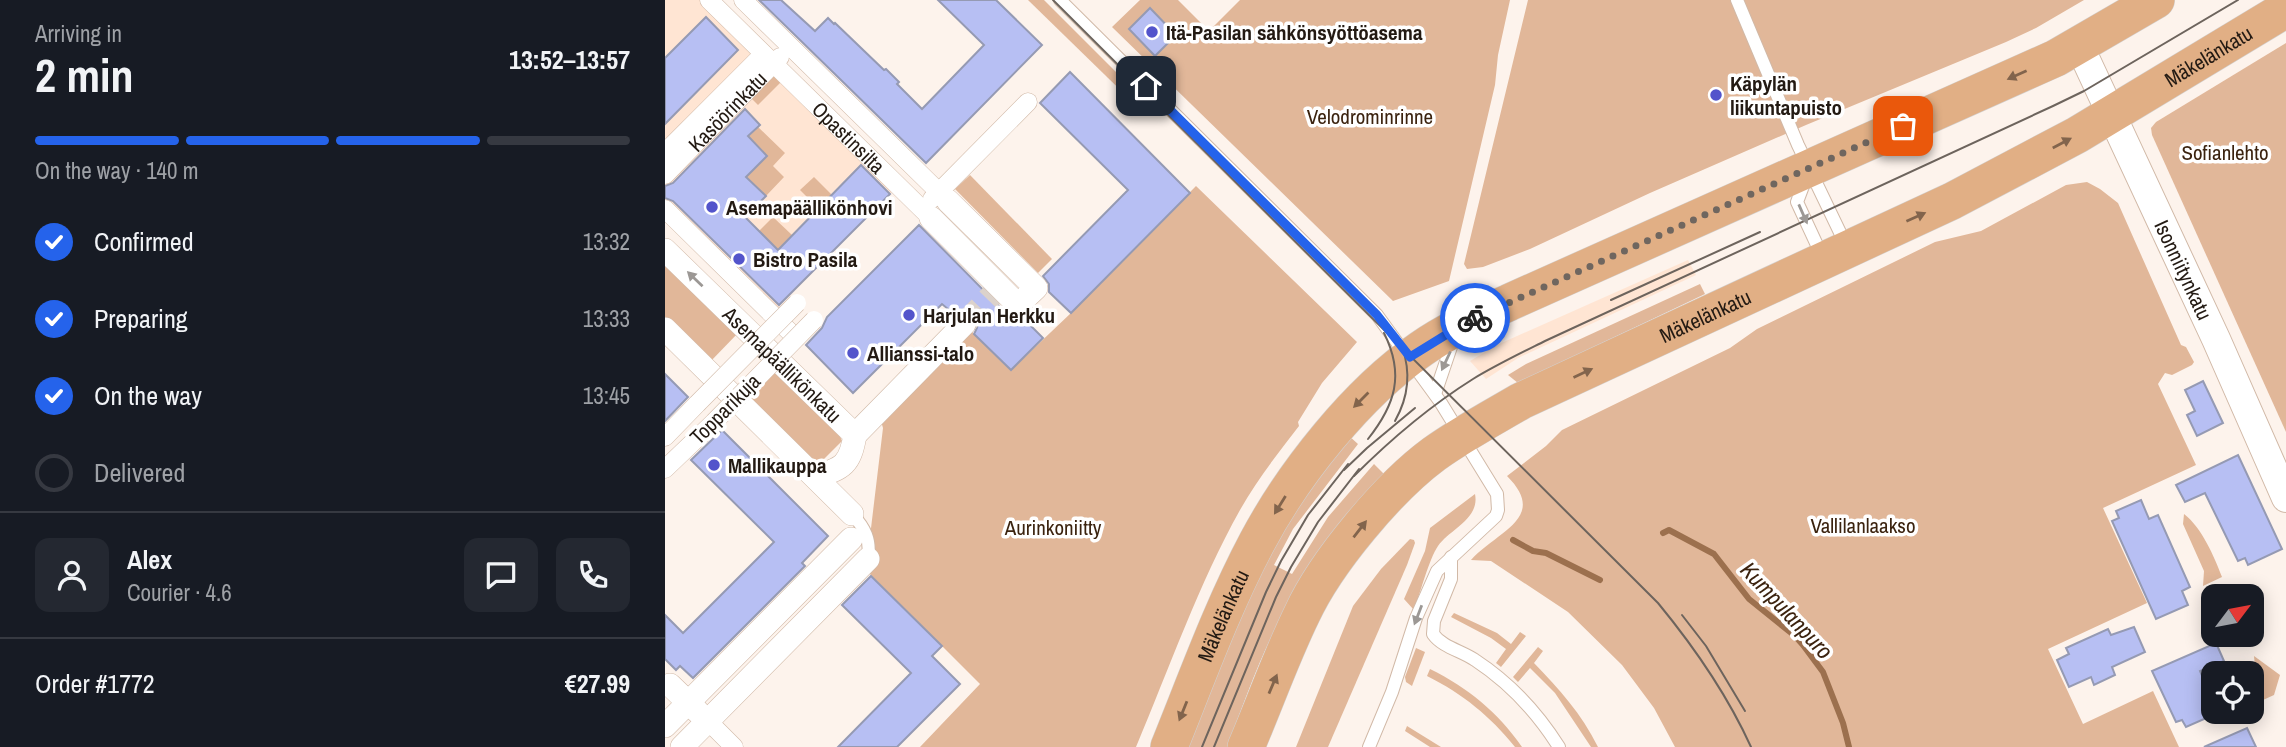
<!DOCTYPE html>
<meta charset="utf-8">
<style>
:root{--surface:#171b24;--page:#242831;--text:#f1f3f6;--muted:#9ea1a6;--line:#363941;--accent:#2563eb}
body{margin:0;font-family:"Archivo Narrow",sans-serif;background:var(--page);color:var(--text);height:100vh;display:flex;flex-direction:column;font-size:26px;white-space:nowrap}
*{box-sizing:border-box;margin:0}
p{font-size:23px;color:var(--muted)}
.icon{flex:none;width:38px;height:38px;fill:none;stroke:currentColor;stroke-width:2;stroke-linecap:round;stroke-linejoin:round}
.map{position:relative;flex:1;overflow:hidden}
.details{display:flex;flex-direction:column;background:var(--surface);width:665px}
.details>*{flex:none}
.needle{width:46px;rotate:58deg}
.fabs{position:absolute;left:1536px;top:584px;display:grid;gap:14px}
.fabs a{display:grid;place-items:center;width:63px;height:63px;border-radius:14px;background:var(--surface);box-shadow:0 4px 18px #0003;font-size:35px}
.pin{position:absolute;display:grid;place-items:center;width:60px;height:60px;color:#fff;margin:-30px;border-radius:14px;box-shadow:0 4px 10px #0006}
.courier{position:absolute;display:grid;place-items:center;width:70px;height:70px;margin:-35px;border:5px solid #2563eb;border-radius:50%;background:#fff;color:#222;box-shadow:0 2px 9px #0007}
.headline em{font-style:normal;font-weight:800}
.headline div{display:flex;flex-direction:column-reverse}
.headline{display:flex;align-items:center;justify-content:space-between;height:119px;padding:0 35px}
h1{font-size:46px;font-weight:800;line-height:52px}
.bar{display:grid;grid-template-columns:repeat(4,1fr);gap:10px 7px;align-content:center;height:84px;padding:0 35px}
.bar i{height:9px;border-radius:5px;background:var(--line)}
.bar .active{background:var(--accent)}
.bar p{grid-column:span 4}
.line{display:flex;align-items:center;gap:18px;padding:0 35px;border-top:2px solid var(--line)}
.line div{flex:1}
.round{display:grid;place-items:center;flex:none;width:74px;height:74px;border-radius:14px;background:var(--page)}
ol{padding:0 35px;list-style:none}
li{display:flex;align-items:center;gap:21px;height:77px}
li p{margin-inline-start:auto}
li .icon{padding:7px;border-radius:50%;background:var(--accent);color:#fff;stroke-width:4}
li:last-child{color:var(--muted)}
li i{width:38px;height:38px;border:4px solid var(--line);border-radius:50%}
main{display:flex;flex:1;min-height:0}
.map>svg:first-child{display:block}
.built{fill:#ffe5d3}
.green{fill:#e1b799}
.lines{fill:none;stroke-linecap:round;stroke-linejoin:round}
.stream{stroke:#9c704e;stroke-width:6}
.building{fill:#b7bff3;stroke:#959ab3;stroke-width:2}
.minor-tunnel{stroke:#dcd2cb;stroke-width:23;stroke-dasharray:23 11;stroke-linecap:butt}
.service-casing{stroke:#d1b9a7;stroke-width:14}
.pedestrian-casing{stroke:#d1b9a7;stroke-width:19}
.minor-casing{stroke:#d1b9a7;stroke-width:24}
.tertiary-casing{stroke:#d1b9a7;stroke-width:30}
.primary-casing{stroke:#d3d1d0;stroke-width:38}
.service{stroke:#fff;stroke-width:12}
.pedestrian{stroke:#fff;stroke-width:18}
.minor{stroke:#fff;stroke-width:23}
.tertiary{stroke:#fff;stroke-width:28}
.primary{stroke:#e1af85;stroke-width:37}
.tram{stroke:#6d645d;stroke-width:2}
.pedestrian-bridge-casing{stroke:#d1b9a7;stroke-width:19;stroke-linecap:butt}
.pedestrian-bridge{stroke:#fff;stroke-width:18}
.oneway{fill:#82644c}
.oneway2{fill:#9c9895}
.done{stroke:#6f665f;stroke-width:7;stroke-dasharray:0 12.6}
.route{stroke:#2563eb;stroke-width:9}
.poi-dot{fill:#5354cb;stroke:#fff;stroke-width:2.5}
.labels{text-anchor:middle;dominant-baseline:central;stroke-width:7;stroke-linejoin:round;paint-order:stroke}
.poi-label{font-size:21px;font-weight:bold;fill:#231a13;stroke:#fff;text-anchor:start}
.street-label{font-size:21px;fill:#231a13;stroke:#fff}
.park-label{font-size:21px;fill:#3b230f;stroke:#fff}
.water-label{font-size:23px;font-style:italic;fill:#3c230f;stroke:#fff}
</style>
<main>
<section class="details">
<div class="headline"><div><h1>2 min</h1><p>Arriving in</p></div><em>13:52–13:57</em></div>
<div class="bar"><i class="active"></i><i class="active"></i><i class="active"></i><i></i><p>On the way · 140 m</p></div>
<ol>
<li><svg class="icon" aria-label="check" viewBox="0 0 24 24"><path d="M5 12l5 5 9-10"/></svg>Confirmed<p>13:32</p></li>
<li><svg class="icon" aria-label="check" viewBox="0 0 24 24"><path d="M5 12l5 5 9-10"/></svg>Preparing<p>13:33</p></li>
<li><svg class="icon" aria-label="check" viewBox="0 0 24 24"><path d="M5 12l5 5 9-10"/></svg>On the way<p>13:45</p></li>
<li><i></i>Delivered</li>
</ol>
<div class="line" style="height:126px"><a class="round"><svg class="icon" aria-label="person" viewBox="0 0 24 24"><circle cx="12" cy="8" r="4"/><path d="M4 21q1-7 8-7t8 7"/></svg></a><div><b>Alex</b><p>Courier · 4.6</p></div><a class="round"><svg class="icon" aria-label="chat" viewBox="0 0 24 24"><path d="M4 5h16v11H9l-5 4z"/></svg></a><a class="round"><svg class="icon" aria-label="phone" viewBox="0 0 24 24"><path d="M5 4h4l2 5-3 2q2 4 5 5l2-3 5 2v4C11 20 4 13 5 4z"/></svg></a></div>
<div class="line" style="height:91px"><div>Order #1772</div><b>€27.99</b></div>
</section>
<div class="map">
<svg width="1621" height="747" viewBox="0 0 1621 747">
<rect width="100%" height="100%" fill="#fdf3ec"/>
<g class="built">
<path d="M0,0h37l193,189 -120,122 -110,-109z"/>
<path d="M1023,260l8,15 -178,83 -32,21 -16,-18 27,-16z"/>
</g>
<g class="green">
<path d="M363,0h16l108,108 -7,6z"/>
<path d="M475,0h38l31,31 31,-31h270l-12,55 -3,30 -46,196 -56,20 -281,-274z"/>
<path d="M863,0h556l-48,28 -30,14 -200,83 -156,68 -120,56 -47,18 -16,2 -3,-5z"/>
<path d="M1621,43v389l-134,-297 -1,-7 5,-6z"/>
<path d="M110,72l8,8 -25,25 -8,-8z"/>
<path d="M93,127l27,26 -12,13 11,11 -18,19 -20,-19 21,-21 -19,-19z"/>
<path d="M305,175l82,84 -14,14 -83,-84z"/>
<path d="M149,177l18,18 -14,13 -18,-18z"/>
<path d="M1422,182l13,7 18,14 63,142 5,2 8,15 -2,3 -20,10 -7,-2 -7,11 38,81 -93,43 44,95 -99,46 35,75 70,-33 26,56h-504l-21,-39 -32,-43 -54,-53 -77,-51 -20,-1c26,-29 78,-42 36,-84l39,-30 16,-16 168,-82 27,-19 178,-87 46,-11 85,-46z"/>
<path d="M531,186l161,156 -35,41 -24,39 1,4c-21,27 -42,54 -59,84 -41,73 -71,159 -104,237h-216l60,-63 -114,-114 17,-142 -2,-7 90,-90 40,39 60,-57z"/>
<path d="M108,217l19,18 -14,15 -19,-19z"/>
<path d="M0,260l74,72 -30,31 -44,-43z"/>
<path d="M1035,284l5,10 -187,89 -10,-8 18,-11z"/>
<path d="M112,370l60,59 5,12 -18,18 -11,4 -65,-63z"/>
<path d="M683,435l10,9 -65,85 -19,36 18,9 36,-57 46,-53 10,10c-47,48 -80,98 -110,158 -19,37 -32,77 -47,115h-42c34,-80 66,-162 110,-238 15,-26 36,-50 53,-74z"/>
<path d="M810,494c5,25 -25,35 -37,52 -9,13 -18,48 -24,64l-10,-11 21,-48 5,-23z"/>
<path d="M1519,514c18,14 30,42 38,63l-19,9 1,-15 -21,-47z"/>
<path d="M745,539l4,1 1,3 -8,22 -79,182h-32l57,-141 28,-37z"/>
<path d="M789,613l43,20 14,11 9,-12 6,4 -25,31 -5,-4 10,-14 -15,-11 -40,-21z"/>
<path d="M873,647l5,4 -9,12c26,27 47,50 64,84h-7l-36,-54 -25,-25 -12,14 -5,-5z"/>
<path d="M751,648l9,4 -13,34 -6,-4 -1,-5z"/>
<path d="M1589,656l26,19 -6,20 -22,10v-14l5,-4z"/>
<path d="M765,669c38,19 68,43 92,78h-7c-25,-31 -52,-53 -88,-71z"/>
<path d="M742,726l34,21h-11l-25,-16z"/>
</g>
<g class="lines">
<g class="stream">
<path d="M998,533l6,-3 45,24 35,45 46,37 8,9 20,27 20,51 6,24"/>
<path d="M848,540l20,11 13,2 54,27"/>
</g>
</g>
<g class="building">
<path d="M94,0h22l34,31 13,-13 6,6 1,-1 49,47 2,-1 13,13 -2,2 25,25 62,-64 -46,-45h58l46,45 -116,118z"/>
<path d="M485,8l26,27 -21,21 -26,-27z"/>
<path d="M41,17l32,33 -73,74v-66z"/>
<path d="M405,72l120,121 -119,120 -22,-21v-8l-6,-8 85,-86 -88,-87z"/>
<path d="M80,109l15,16 -12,11 19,20 -21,21 20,19 -21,21 33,33 83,-85 29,29 -111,111 -106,-104 -8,-3v-12l8,-3z"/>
<path d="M254,225l89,90 7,4 8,-1 20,20 -32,32 -37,-36 3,-6 1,-7 -5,-7 -12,-4 -7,4 -12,-10 -89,89 -47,-48 16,-17 5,-11z"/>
<path d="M0,374l23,23 -23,24z"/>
<path d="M1538,381l20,42 -26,13 -10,-21 8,-4 -10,-21z"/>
<path d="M57,430l106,106 -26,27 3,3 -112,112 -13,-12 -4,4 -11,-11v-44l18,18 91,-91 -83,-82z"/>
<path d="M1573,455l44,94 -34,16 -3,-7 -7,3 -33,-68 -20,9 -9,-17z"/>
<path d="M1476,500l8,19 9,-4 32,72 -8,4 6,14 -32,14 -44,-98 7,-3 -3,-7z"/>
<path d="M206,576l71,70 -10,10 28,28 -63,63h-59l73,-74 -69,-68z"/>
<path d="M1469,627l11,25 -33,15 3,8 -21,10 -3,-8 -22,10 -12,-27 12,-6 -3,-6 42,-19 3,6z"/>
<path d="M1551,643l8,18 -24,10 10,23 -7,3 8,19 -25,11 -4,-7 -6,2 -24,-51z"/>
<path d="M1582,728l9,19h-52z"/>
</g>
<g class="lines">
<path class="minor-tunnel" d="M299,324l32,-33"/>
<defs>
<g id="service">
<path d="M395,0l317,315 64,88 56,91 1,16 -2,6 -59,55 -21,47 -24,74 -23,55"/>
<path d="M1072,0l61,145 48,100"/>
<path d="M1141,178l-9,24 26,56"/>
<path d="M770,394l19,-56"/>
<path d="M187,514c13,14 19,26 16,45"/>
<path d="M786,557v22l-17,42 -1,13c9,13 29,17 42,26 35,23 62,52 84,87"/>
</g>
<g id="pedestrian">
<path id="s1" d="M44,0l222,218"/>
<path d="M78,0l205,201"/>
<path id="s2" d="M0,175l115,-118"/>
<path d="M267,199l96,-97"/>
<path d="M0,209l131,129"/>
<path d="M0,437l32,-33"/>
<path d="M0,469l49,-47"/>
<path d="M43,721l26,26"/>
</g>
<g id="minor">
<path d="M0,156l97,-97"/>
<path d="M266,218l87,87 18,-17 -88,-87"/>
<path id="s3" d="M0,250l190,185c-5,30 -12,33 -39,42"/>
<path d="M0,329l187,185"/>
<path d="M190,435l109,-111"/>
<path d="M5,685l28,27"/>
<path d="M0,726l186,-187"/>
<path d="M17,747l186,-188"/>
</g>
<g id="tertiary">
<path id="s4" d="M1414,45l137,294 70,159"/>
</g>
<g id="primary">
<path id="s5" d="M504,747c28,-69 53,-139 88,-205 36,-68 100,-149 164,-193 27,-19 59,-33 89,-47l546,-244 100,-58"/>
<path id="s6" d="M581,747c19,-44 35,-90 56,-133 24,-52 86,-126 132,-160 28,-20 58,-36 87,-53l431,-200 125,-66 209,-126"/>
</g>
</defs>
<use href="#service" class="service-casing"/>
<use href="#pedestrian" class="pedestrian-casing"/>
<use href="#minor" class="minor-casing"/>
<use href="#tertiary" class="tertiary-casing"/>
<use href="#primary" class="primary-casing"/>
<use href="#service" class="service"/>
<use href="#pedestrian" class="pedestrian"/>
<use href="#minor" class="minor"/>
<use href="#tertiary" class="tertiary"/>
<use href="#primary" class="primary"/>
<g class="tram">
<path d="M388,0l605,603c37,45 69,91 93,144"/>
<path d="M946,300l149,-68"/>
<path d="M730,421c13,-23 16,-49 7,-74"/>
<path d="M703,439c27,-34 37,-64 16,-106"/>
<path d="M679,470l23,-22 48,-40"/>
<path d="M689,476c36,-36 76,-70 119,-97 23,-14 48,-26 72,-38l508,-235 31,-15 154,-91"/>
<path d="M1017,615l24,31 39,65"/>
<path d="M537,747l64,-155 15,-31 27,-46 40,-51"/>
<path d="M549,747l62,-150 15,-30 27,-45 41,-53"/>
</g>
<defs>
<g id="pedestrian-bridge">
<path d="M32,404l100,-101"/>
<path d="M49,422l100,-102"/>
</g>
</defs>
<use href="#pedestrian-bridge" class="pedestrian-bridge-casing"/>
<use href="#pedestrian-bridge" class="pedestrian-bridge"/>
</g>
<defs><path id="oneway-solid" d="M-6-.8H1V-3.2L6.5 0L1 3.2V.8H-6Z" transform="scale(1.75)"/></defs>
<g class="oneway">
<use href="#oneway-solid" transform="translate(1352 75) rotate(156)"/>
<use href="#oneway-solid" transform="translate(1397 143) rotate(-28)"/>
<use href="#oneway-solid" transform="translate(1251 217) rotate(-24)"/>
<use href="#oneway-solid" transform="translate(918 373) rotate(-25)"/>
<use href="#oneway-solid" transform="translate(696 400) rotate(135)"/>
<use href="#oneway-solid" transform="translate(615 505) rotate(122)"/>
<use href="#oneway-solid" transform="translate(695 529) rotate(-52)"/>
<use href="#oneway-solid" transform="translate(608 684) rotate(-67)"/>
<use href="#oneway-solid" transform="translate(518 711) rotate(112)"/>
</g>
<g class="oneway2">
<use href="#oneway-solid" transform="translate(1138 214) rotate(66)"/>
<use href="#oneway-solid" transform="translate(30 279) rotate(-136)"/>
<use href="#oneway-solid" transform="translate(781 361) rotate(115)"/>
<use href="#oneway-solid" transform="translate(753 615) rotate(111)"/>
</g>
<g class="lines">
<path class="done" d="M810,318l428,-192"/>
<path class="route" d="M481,86l231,229 33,42 47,-29 18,-10"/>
</g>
<g class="poi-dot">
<circle cx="487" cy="32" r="7"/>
<circle cx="1051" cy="95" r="7"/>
<circle cx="47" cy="207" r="7"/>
<circle cx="74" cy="259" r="7"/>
<circle cx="244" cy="315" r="7"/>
<circle cx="188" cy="353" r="7"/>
<circle cx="49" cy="465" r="7"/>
</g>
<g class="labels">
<g class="poi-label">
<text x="501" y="32">Itä-Pasilan sähkönsyöttöasema</text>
<text x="1065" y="83">Käpylän<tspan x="1065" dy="24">liikuntapuisto</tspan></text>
<text x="61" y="207">Asemapäällikönhovi</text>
<text x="88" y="259">Bistro Pasila</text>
<text x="258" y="315">Harjulan Herkku</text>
<text x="202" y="353">Allianssi-talo</text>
<text x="63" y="465">Mallikauppa</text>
</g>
<g class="street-label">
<text stroke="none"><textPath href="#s6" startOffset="1225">Mäkelänkatu</textPath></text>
<text stroke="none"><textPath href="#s2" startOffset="89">Kasöörinkatu</textPath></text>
<text stroke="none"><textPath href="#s1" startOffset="196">Opastinsilta</textPath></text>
<text stroke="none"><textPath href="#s4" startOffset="248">Isonniitynkatu</textPath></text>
<text stroke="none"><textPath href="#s6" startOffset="658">Mäkelänkatu</textPath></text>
<text stroke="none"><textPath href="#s3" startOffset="164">Asemapäällikönkatu</textPath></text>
<text transform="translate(60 409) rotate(-45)">Topparikuja</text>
<text stroke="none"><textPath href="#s5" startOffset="142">Mäkelänkatu</textPath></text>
</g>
<g class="park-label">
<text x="705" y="116">Velodrominrinne</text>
<text x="1560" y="152">Sofianlehto</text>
<text x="1198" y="525">Vallilanlaakso</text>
<text x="388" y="527">Aurinkoniitty</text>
</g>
<g class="water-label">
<text transform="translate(1122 610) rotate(47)">Kumpulanpuro</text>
</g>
</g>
</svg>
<div class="fabs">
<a><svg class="needle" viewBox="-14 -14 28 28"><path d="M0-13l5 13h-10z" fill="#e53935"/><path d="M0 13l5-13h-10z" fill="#9ea1a6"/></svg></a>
<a><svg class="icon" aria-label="locate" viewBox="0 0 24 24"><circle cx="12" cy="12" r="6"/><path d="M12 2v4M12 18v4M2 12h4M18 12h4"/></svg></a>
</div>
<div class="pin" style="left:1238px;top:126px;background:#ea580c"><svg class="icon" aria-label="bag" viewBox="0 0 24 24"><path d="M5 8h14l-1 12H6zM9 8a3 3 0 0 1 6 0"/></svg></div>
<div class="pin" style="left:481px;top:86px;background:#1f2937"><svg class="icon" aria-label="home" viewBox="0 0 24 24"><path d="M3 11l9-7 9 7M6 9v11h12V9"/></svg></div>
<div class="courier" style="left:810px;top:318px"><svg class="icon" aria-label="bike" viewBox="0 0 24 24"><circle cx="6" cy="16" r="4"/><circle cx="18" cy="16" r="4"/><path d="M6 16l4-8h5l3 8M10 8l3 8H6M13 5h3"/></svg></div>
</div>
</main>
